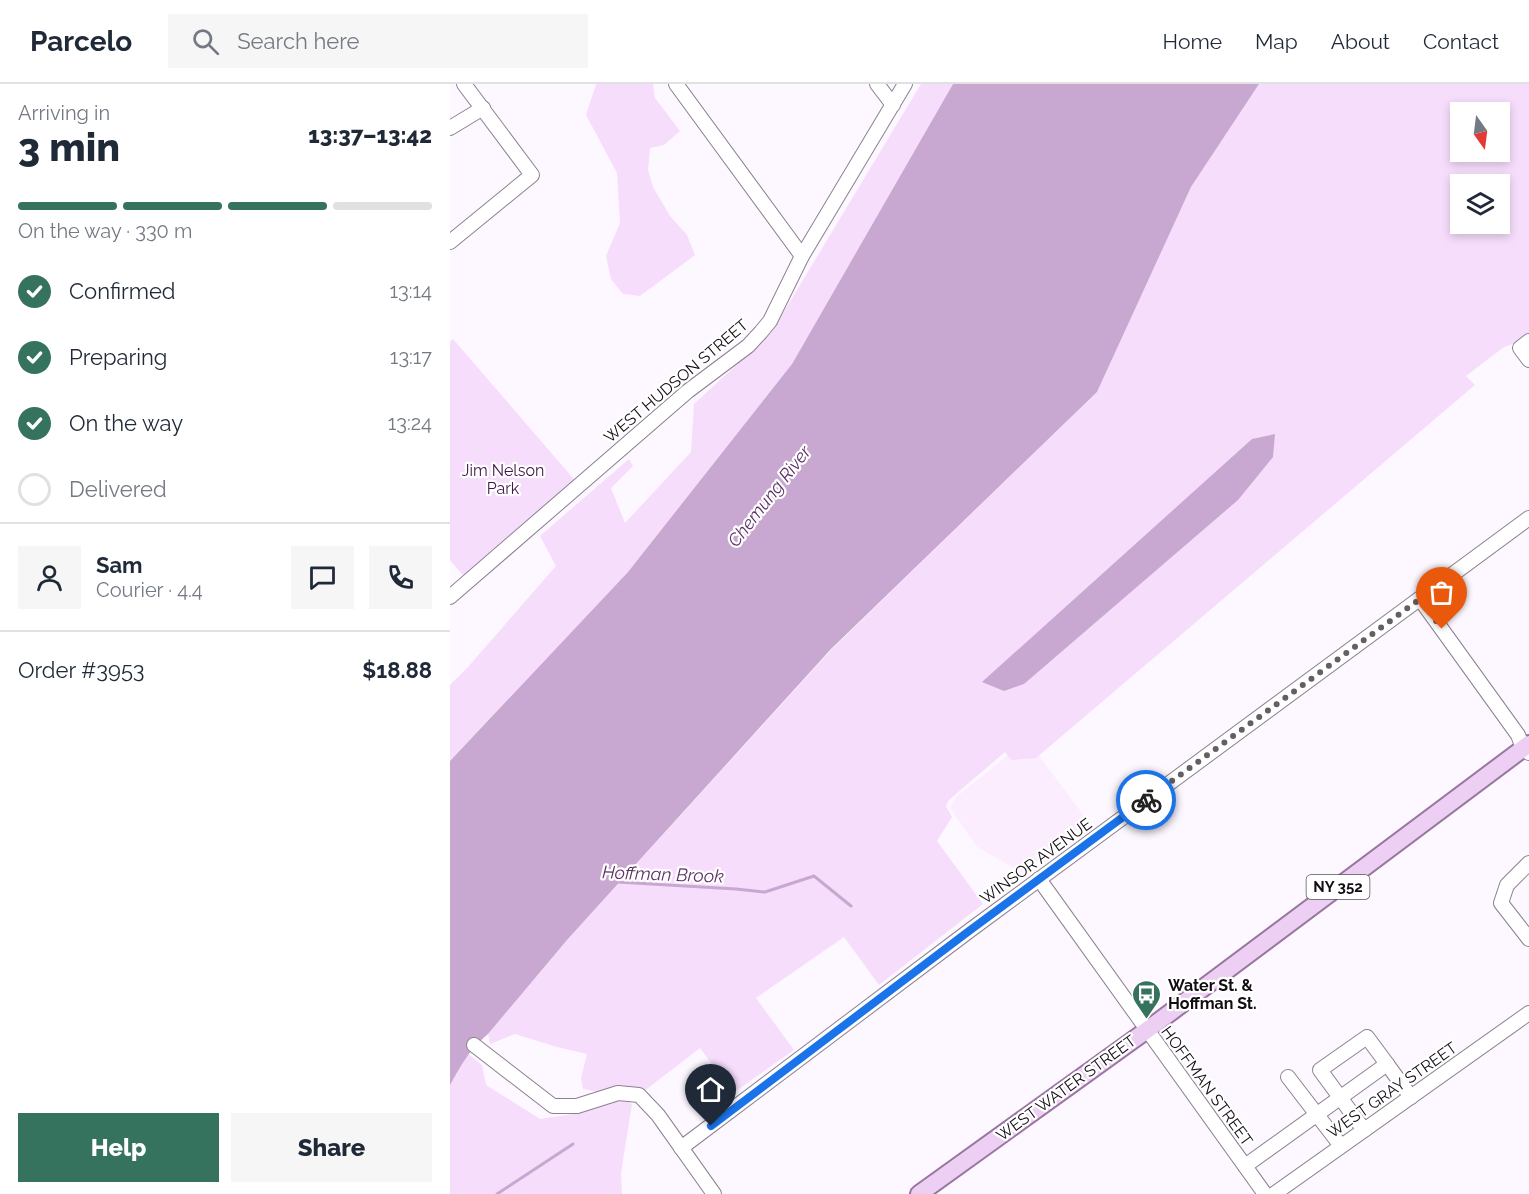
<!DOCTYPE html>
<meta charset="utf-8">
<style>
:root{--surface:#fff;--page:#f6f6f7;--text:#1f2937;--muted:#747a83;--line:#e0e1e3;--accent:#35735f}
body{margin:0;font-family:Raleway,sans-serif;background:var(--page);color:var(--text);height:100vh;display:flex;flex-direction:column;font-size:22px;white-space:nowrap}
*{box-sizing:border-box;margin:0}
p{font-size:20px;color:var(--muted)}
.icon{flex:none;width:33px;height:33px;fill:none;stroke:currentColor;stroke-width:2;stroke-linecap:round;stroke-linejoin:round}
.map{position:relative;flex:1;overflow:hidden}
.drawer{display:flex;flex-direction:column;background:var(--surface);width:450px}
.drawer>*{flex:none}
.needle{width:39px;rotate:166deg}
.fabs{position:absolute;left:1000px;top:18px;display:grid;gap:12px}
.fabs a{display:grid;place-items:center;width:60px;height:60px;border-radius:0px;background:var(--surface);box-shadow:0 3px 9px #0003;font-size:30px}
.pin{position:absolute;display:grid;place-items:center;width:51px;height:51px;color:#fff;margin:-62px -26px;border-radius:50% 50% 50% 0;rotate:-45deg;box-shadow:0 0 6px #0007}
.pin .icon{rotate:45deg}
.courier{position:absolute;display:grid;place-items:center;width:60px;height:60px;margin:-30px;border:4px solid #1a73e8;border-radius:50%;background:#fff;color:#222;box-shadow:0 2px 8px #0007}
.head em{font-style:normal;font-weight:800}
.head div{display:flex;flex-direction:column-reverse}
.head{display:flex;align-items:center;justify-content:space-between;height:102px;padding:0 18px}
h1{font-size:39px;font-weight:800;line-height:45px}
.bar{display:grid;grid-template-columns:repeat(4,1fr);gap:9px 6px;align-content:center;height:72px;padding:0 18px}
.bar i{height:8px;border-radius:4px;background:var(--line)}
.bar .current{background:var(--accent)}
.bar p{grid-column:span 4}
.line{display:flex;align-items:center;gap:15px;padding:0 18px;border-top:2px solid var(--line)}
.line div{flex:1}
.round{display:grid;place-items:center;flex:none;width:63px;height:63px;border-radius:0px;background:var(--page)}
ol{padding:0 18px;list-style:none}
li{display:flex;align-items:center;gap:18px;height:66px}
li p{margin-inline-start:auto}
li .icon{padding:6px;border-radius:50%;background:var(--accent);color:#fff;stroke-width:4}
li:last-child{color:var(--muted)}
li i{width:33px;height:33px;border:3px solid var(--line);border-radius:50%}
.cta{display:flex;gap:12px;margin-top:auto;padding:12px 18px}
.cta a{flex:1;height:69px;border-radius:0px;background:var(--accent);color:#fff;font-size:24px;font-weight:800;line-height:69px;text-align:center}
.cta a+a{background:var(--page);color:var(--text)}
header{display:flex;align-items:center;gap:36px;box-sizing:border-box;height:84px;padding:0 30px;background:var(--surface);border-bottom:2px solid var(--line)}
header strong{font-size:28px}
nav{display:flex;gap:33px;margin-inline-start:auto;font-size:21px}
.search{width:420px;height:54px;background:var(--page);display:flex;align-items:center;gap:15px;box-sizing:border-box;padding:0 21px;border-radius:0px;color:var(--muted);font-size:22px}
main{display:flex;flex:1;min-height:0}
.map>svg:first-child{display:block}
.built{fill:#fbecfe}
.green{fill:#f6ddfc;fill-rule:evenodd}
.water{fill:#c8a8d0}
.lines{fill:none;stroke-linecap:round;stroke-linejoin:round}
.stream{stroke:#c8a8d0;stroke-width:3}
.minor-casing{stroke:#8c808f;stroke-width:16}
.major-casing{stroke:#98769f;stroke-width:20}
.minor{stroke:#fff;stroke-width:14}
.major{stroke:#eccff3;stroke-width:16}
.done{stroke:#645f65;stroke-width:6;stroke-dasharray:0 10.8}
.route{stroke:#1a73e8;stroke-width:8}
.labels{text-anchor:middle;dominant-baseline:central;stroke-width:4.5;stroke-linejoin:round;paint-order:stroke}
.shield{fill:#fff;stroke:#585659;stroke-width:1.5}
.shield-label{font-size:15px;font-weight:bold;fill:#110d12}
.street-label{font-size:16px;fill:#110d12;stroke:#fff}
.park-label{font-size:16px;fill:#401849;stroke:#fff}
.poi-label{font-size:16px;font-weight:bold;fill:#110d12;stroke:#fff;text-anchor:start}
.water-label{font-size:18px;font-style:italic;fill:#5c3265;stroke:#fff}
</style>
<header>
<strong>Parcelo</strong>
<div class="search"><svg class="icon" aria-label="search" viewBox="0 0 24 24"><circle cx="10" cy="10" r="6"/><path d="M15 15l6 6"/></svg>Search here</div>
<nav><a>Home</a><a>Map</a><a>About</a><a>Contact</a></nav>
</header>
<main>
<section class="drawer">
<div class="head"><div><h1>3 min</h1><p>Arriving in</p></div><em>13:37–13:42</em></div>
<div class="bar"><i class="current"></i><i class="current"></i><i class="current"></i><i></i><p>On the way · 330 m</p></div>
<ol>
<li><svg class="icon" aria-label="check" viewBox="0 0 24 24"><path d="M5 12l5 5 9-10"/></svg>Confirmed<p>13:14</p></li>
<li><svg class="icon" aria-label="check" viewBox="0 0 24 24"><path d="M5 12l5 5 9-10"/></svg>Preparing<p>13:17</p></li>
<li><svg class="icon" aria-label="check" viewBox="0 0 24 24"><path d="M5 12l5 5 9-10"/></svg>On the way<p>13:24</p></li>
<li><i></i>Delivered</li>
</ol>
<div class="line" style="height:108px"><a class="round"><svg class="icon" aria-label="person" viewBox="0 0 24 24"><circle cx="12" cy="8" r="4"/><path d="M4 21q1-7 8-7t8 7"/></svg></a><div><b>Sam</b><p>Courier · 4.4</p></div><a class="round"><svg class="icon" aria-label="chat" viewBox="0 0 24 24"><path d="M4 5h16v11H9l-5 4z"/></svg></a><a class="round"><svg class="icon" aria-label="phone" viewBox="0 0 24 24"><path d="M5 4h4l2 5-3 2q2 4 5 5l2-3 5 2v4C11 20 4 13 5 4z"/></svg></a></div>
<div class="line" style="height:78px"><div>Order #3953</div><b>$18.88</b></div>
<div class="cta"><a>Help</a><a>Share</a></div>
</section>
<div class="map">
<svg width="1079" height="1110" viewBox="0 0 1079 1110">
<rect width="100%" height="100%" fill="#fdf8ff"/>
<path class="built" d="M577,656l61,81 -65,52 -46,-26 -27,-39 6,-11z"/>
<g class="green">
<path d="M146,0h57l2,14 25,33 -16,14 -14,3 -2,22 5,17 17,29 17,19 8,20 -55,41 -17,-2 -12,-15 -5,-23 14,-33 -3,-50 -31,-58z"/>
<path d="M471,0h32l-161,280 -164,208 -178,189v-76l18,-18 88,-101 -16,-30 89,-77 4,7 -22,22 14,35 66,-71 3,-48 77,-71z"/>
<path d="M809,0h270v251l-10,7 -15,5 -38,29 9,9 -439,373 -25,2 -6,-8 -56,48 -3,6 6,11 -15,24 46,63 -104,81 -35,-48 -88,61 38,52 -61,43 -33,-45 -57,44 -19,-6 -26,6 -15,-3 -2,-11 6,-24 -30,-7 -42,-13 -25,10 -2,-10 79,-94 265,-291 265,-257 94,-205zM1011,28h39v40h-39zM1011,100h39v40h-39z"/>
<path d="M3,255l126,146 -111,96 -18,-21v-218z"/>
<path d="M17,969l15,12 4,20 54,34 33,-5 46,-17 13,7 -11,69 1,21h-172v-109z"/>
</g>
<g class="water">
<path d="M503,0h306l-68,103 -94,205 -266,257 -264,291 -79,94c-19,16 -26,30 -38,51v-324l178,-189 164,-208z"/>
<path d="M825,350l-2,23 -35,43 -214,184 -20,7 -22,-9 270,-243z"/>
</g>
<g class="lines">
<g class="stream">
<path d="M167,798l119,7 29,3 49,-16 37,30"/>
<path d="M47,1110l76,-50"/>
</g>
<defs>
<g id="minor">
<path d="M226,0l126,172"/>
<path d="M427,0l16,21"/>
<path d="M0,44l33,-20"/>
<path d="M0,158l82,-67 -68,-91"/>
<path d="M1079,257l-9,7 9,12"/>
<path d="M0,513l238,-206 60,-45 13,-14 9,-11 32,-65 103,-172"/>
<path d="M970,515l98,136 5,13 6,5"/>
<path d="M1079,779l-22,22 -6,18 28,36"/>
<path d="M589,795l226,315"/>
<path d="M24,961l79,61h24l41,-13 21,2 19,20 56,79"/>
<path d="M838,993l53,69"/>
<path d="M914,1046l-44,-60 47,-33 20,27"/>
<path d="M231,1064l288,-217 560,-413"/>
<path d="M795,1082l142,-102 24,33"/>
<path d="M824,1110l255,-181"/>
</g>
<path id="major" d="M469,1110l228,-164 382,-286"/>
</defs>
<use href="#minor" class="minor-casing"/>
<use href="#major" class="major-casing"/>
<use href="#minor" class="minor"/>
<use href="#major" class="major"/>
</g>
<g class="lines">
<path class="done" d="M696,716l274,-201 22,30"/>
<path class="route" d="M261,1042l258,-195 177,-131"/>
</g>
<defs>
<symbol id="bus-pin" viewBox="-11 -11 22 30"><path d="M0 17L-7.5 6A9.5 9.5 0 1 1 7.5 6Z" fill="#35735f" stroke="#fff"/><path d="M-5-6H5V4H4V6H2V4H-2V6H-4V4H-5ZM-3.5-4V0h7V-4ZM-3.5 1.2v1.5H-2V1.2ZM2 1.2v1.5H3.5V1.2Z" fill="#fff"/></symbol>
</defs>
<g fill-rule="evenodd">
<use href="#bus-pin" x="680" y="894" width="33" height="45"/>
</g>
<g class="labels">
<rect class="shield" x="856.5" y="791" width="63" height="24" rx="4.5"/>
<g class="shield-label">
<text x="888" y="803">NY 352</text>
</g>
<g class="street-label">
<text transform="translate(226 297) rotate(-40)">WEST HUDSON STREET</text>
<text transform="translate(586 777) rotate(-36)">WINSOR AVENUE</text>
<text transform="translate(757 1002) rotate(54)">HOFFMAN STREET</text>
<text transform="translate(616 1004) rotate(-36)">WEST WATER STREET</text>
<text transform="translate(942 1006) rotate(-35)">WEST GRAY STREET</text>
</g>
<g class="park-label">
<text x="53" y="386">Jim Nelson<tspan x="53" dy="18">Park</tspan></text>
</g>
<g class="poi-label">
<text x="718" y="901">Water St. &amp;<tspan x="718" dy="18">Hoffman St.</tspan></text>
</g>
<g class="water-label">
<text transform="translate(319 412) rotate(-52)">Chemung River</text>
<text transform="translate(213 790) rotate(2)">Hoffman Brook</text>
</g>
</g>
</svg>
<div class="fabs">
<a><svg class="needle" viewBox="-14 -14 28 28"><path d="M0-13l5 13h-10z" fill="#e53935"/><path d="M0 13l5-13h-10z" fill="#747a83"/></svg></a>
<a><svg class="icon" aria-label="layers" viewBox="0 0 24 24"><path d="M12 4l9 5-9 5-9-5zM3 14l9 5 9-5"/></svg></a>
</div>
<div class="pin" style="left:992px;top:545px;background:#ea580c"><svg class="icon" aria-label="bag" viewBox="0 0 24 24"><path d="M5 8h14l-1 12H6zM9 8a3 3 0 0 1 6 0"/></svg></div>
<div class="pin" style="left:261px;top:1042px;background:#1f2937"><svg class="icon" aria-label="home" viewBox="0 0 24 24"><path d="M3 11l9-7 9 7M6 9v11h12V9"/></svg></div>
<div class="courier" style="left:696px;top:716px"><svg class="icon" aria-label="bike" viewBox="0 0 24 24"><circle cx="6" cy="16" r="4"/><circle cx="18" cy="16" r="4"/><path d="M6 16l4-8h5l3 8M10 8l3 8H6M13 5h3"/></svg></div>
</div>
</main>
